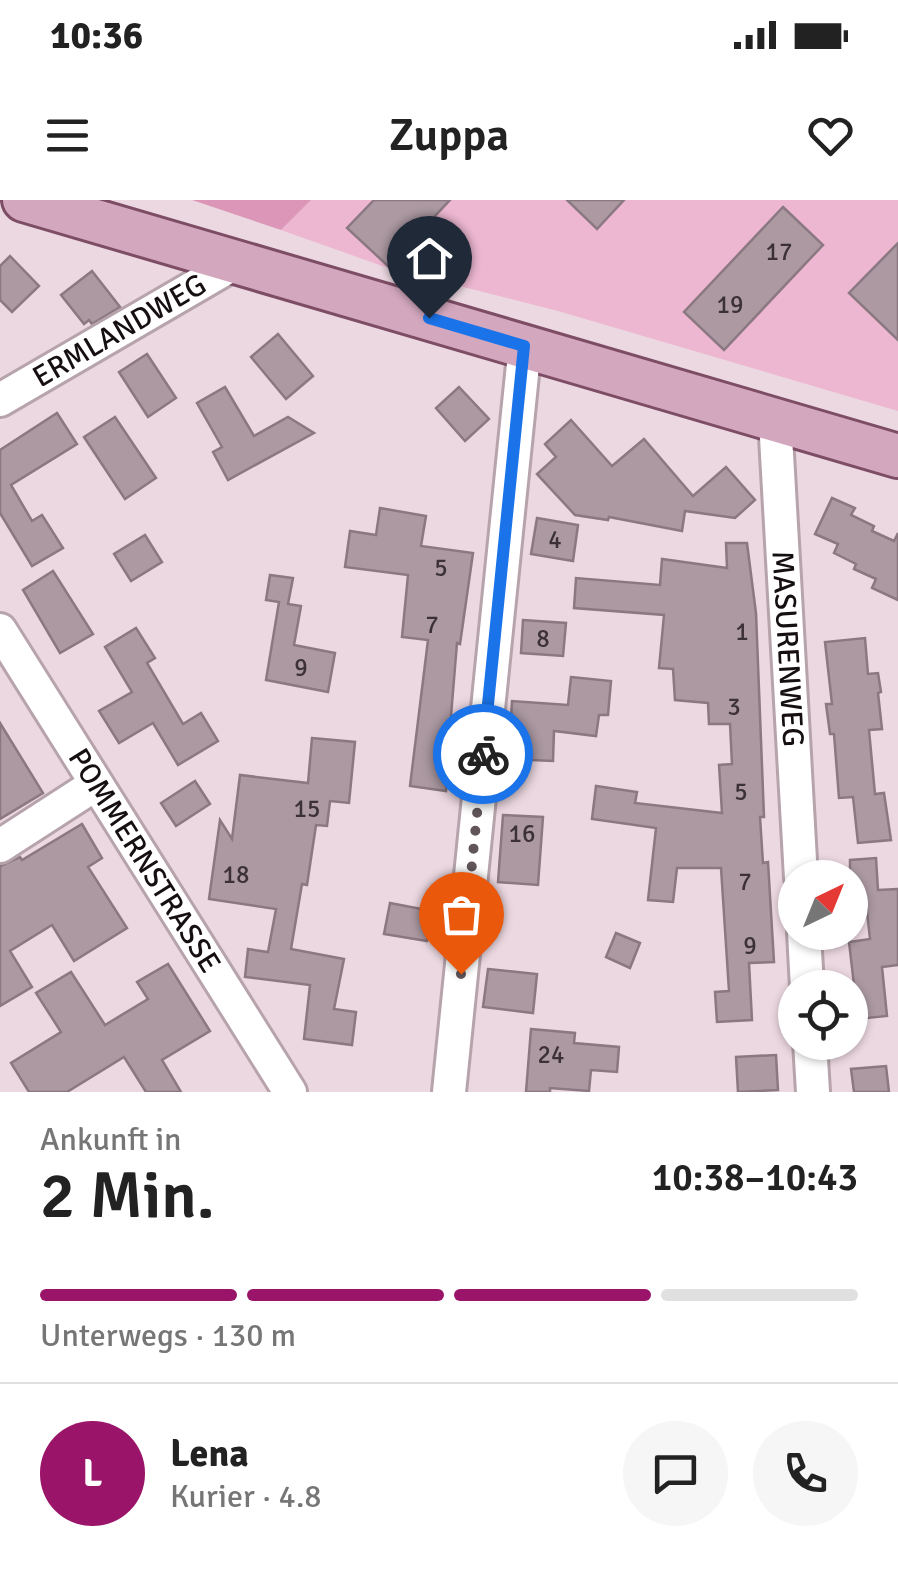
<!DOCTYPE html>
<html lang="de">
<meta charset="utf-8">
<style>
:root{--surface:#fff;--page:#f6f6f6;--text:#222;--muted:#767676;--line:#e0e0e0;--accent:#9a1569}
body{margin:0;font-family:Signika,sans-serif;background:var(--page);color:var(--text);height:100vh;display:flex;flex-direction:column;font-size:38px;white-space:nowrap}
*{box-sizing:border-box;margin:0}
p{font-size:32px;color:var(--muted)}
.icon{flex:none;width:55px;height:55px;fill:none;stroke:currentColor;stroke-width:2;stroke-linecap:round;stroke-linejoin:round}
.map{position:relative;height:892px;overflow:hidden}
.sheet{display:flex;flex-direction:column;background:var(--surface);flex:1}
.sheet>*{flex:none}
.needle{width:65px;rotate:43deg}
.tools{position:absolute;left:778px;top:660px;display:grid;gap:20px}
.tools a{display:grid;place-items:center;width:90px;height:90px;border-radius:50%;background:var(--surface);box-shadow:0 2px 8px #0004;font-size:50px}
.pin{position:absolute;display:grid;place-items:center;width:85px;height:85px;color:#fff;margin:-102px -42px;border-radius:50% 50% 50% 0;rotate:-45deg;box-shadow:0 0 10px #0007}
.pin .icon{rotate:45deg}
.courier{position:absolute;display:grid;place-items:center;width:100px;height:100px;margin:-50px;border:8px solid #1a73e8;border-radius:50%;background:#fff;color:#222;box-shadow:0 2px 12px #0007}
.summary em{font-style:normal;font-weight:600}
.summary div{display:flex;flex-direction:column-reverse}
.summary{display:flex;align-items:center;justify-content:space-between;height:170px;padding:0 40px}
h1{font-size:65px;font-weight:600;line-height:75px}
.bar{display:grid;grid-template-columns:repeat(4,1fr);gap:15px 10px;align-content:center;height:120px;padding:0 40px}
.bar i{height:12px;border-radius:8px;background:var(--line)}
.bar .selected{background:var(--accent)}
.bar p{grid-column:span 4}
.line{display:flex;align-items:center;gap:25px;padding:0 40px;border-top:2px solid var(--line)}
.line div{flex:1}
.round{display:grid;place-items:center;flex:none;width:105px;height:105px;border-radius:52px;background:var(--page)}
.status{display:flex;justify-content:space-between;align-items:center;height:70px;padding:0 50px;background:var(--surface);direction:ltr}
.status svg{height:28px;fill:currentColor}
header{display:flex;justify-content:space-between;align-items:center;height:130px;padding:0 40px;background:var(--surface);font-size:45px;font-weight:600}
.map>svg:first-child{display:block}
.green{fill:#edb7d1;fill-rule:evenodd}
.forest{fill:#dc96b8}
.building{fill:#ac99a2;stroke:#8b7881;stroke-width:2.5}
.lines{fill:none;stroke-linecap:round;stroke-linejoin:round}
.minor-casing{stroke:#b7a3ac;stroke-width:38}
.major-casing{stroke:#7d4c65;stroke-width:48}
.minor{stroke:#fff;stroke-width:32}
.major{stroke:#d3a7be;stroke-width:42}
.done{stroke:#61555a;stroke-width:10;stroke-dasharray:0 18}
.route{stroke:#1a73e8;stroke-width:12}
.labels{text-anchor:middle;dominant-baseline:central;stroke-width:9;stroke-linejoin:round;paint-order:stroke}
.number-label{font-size:25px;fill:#3c3236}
.street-label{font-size:30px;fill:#160f12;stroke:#fff}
</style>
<div class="status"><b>10:36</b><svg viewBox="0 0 49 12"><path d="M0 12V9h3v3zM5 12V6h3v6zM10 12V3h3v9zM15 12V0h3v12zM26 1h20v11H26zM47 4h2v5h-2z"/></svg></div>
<header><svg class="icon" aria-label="menu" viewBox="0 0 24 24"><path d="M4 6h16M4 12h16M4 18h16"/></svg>Zuppa<svg class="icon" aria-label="heart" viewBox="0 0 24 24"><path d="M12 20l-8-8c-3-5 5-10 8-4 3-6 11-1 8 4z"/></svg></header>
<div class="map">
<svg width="898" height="892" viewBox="0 0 898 892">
<rect width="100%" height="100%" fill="#ecd8e1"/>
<path class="green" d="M311,0h63l-26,28 40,37 62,-65h117l30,28 27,-28h274v43l-48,50 39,39 9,-9v88l-340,-100 -170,-43 -107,-38zM783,8l40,37 -100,104 -38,-37z"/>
<path class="forest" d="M192,0h119l-30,30z"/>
<g class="building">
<path d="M374,0h76l-62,66 -41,-38z"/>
<path d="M567,0h57l-27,29z"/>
<path d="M783,7l40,38 -99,105 -40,-38z"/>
<path d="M898,43v97l-49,-47z"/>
<path d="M10,56l29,30 -27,26 -12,-12v-34z"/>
<path d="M92,71l28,36 -28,17 -3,-4 -5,4 -23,-29z"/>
<path d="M278,134l35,42 -27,23 -35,-42z"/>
<path d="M147,154l29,44 -28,19 -29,-45z"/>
<path d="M225,187l29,49 34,-19 26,16 -86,47 -15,-28 9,-5 -25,-44z"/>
<path d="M459,187l30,32 -24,22 -29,-33z"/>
<path d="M57,213l20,31 -66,41 21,36 10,-6 21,33 -31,18 -32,-53v-63z"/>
<path d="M115,217l41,61 -31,21 -41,-62z"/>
<path d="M571,220l41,46 32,-27 49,57 33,-29 29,33 -20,18 -50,-7 -3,20 -73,-14 -1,3 -33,-5 -38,-41 19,-17 -11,-13z"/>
<path d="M832,298l23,10 -4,7 23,11 -2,5 22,10 4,-8v67l-26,-12 4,-9 -22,-10 2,-5 -22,-11 4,-9 -23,-10z"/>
<path d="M380,308l46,8 -5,30 52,7 -13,91 -3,-1 -6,73h5l-10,75 -36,-5 18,-146 -26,-3 6,-62 -63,-8 5,-36 26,4z"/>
<path d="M537,318l41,7 -5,36 -42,-7z"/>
<path d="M145,335l17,27 -31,19 -17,-27z"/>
<path d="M726,343h21l9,70 8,204h-4l3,46 5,-1 6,100 -25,1 3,57 -35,2 -2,-30 14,-1 -8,-123h-44l-4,34 -25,-2 8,-72 -64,-9 4,-33 41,6 -2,11 87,10 -3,-48 13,-1 -2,-40h-21l-1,-21 -33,-3 -2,-31 -14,-1 5,-53 -90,-7 2,-30 84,7 2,-26 65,9z"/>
<path d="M53,371l40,63 -33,19 -37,-63z"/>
<path d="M270,375l23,3 -5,26 13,2 -7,39 41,8 -7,39 -62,-12 13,-78 -13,-2z"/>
<path d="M523,420l43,3 -3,33 -42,-3z"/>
<path d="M136,428l19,30 -8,5 36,61 18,-11 17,28 -40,24 -25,-42 -34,20 -20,-32 33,-19 -27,-45z"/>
<path d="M865,438l3,36 10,-1 3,19 -3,1 4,36 -13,1 6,64 9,-1 7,47 -33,3 -5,-46 -14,1 -5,-64h-4l-4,-30h6l-7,-62z"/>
<path d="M571,477l40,4 -3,34h-9l-3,21 -42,-5 -1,30 -44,-2 3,-58 56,4z"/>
<path d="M0,523l43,70 -43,26z"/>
<path d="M312,538l43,4 -6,61 -19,-2 -3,25 -11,-1 -9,60 -5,-1 -11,65 53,10 -10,50 22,3 -4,33 -48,-6 6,-54 -65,-8 3,-28 20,3 8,-43 -67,-10 11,-79 12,19 8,-64 68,8z"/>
<path d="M195,581l15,23 -34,22 -15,-23z"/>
<path d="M503,615l40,2 -5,68 -40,-3z"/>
<path d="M82,624l20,34 -14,9 39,61 -53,33 -22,-36 -42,26 22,36 -32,19v-140l20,-9 2,3z"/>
<path d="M876,658l2,32 20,-1v76l-16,2 5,49 -29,3 -9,-77 21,-3 -5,-46 -15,1v-34z"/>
<path d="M390,703l42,8 -5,30 -43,-7z"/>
<path d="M616,733l24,10 -10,25 -24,-11z"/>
<path d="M168,764l42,67 -48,29 19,32h-35l-22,-35 -57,35h-38l-18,-29 50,-31 -25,-39 35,-21 34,53 43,-26 -11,-17z"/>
<path d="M488,769l49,5 -4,39 -50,-6z"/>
<path d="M531,829l44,4 -1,10 45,4 -2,25 -26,-2 -2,21 -39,-3v4h-24z"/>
<path d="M776,855l2,35 -40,2 -2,-35z"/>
<path d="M886,866l3,26h-35l-3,-23z"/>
</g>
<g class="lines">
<defs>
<g id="minor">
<path id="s1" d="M0,200l237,-138"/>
<path id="s2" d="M775,219l26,459"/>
<path id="s3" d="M0,430l290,462"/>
<path d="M0,646l96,-62"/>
<path d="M804,732l3,56"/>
<path d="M810,842l3,50"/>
<path d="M449,892l76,-747"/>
</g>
<path id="major" d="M24,0l874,256"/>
</defs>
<use href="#minor" class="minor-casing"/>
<use href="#major" class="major-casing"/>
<use href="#minor" class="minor"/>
<use href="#major" class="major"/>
</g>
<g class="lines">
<path class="done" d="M461,774l22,-220"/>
<path class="route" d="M429,118l95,28 -41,408"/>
</g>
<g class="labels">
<g class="number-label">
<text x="779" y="51">17</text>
<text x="730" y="104">19</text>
<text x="555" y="339">4</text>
<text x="441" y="367">5</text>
<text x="432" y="424">7</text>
<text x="742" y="431">1</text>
<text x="543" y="438">8</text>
<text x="301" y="467">9</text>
<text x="734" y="506">3</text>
<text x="741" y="591">5</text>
<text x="307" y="608">15</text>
<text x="522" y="633">16</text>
<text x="236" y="674">18</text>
<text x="745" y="681">7</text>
<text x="750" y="745">9</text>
<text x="551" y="854">24</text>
</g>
<g class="street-label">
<text stroke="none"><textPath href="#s1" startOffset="138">ERMLANDWEG</textPath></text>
<text stroke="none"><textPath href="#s2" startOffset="230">MASURENWEG</textPath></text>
<text stroke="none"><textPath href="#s3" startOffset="272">POMMERNSTRASSE</textPath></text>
</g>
</g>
</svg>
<div class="tools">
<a><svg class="needle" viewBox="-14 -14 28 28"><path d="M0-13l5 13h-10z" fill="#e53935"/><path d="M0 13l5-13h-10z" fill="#767676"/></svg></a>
<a><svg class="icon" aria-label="locate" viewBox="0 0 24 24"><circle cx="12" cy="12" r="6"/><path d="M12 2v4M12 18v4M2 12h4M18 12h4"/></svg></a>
</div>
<div class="pin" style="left:461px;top:774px;background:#ea580c"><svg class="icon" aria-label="bag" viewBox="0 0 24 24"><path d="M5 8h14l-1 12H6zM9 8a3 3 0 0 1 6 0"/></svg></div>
<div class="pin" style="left:429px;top:118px;background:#1f2937"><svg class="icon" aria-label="home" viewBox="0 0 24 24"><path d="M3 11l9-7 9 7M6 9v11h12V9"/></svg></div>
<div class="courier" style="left:483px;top:554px"><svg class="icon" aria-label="bike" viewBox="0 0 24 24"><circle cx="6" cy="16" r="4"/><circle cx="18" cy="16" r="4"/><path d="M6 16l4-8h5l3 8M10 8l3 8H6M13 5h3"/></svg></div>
</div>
<section class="sheet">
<div class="summary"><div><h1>2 Min.</h1><p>Ankunft in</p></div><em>10:38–10:43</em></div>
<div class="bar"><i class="selected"></i><i class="selected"></i><i class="selected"></i><i></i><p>Unterwegs · 130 m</p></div>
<div class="line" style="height:180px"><b class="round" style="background:var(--accent);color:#fff">L</b><div><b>Lena</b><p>Kurier · 4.8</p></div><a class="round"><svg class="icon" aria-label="chat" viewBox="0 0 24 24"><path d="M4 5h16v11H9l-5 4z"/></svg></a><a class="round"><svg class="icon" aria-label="phone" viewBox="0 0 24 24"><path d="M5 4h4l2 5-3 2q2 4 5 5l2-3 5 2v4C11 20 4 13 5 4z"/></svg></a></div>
</section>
